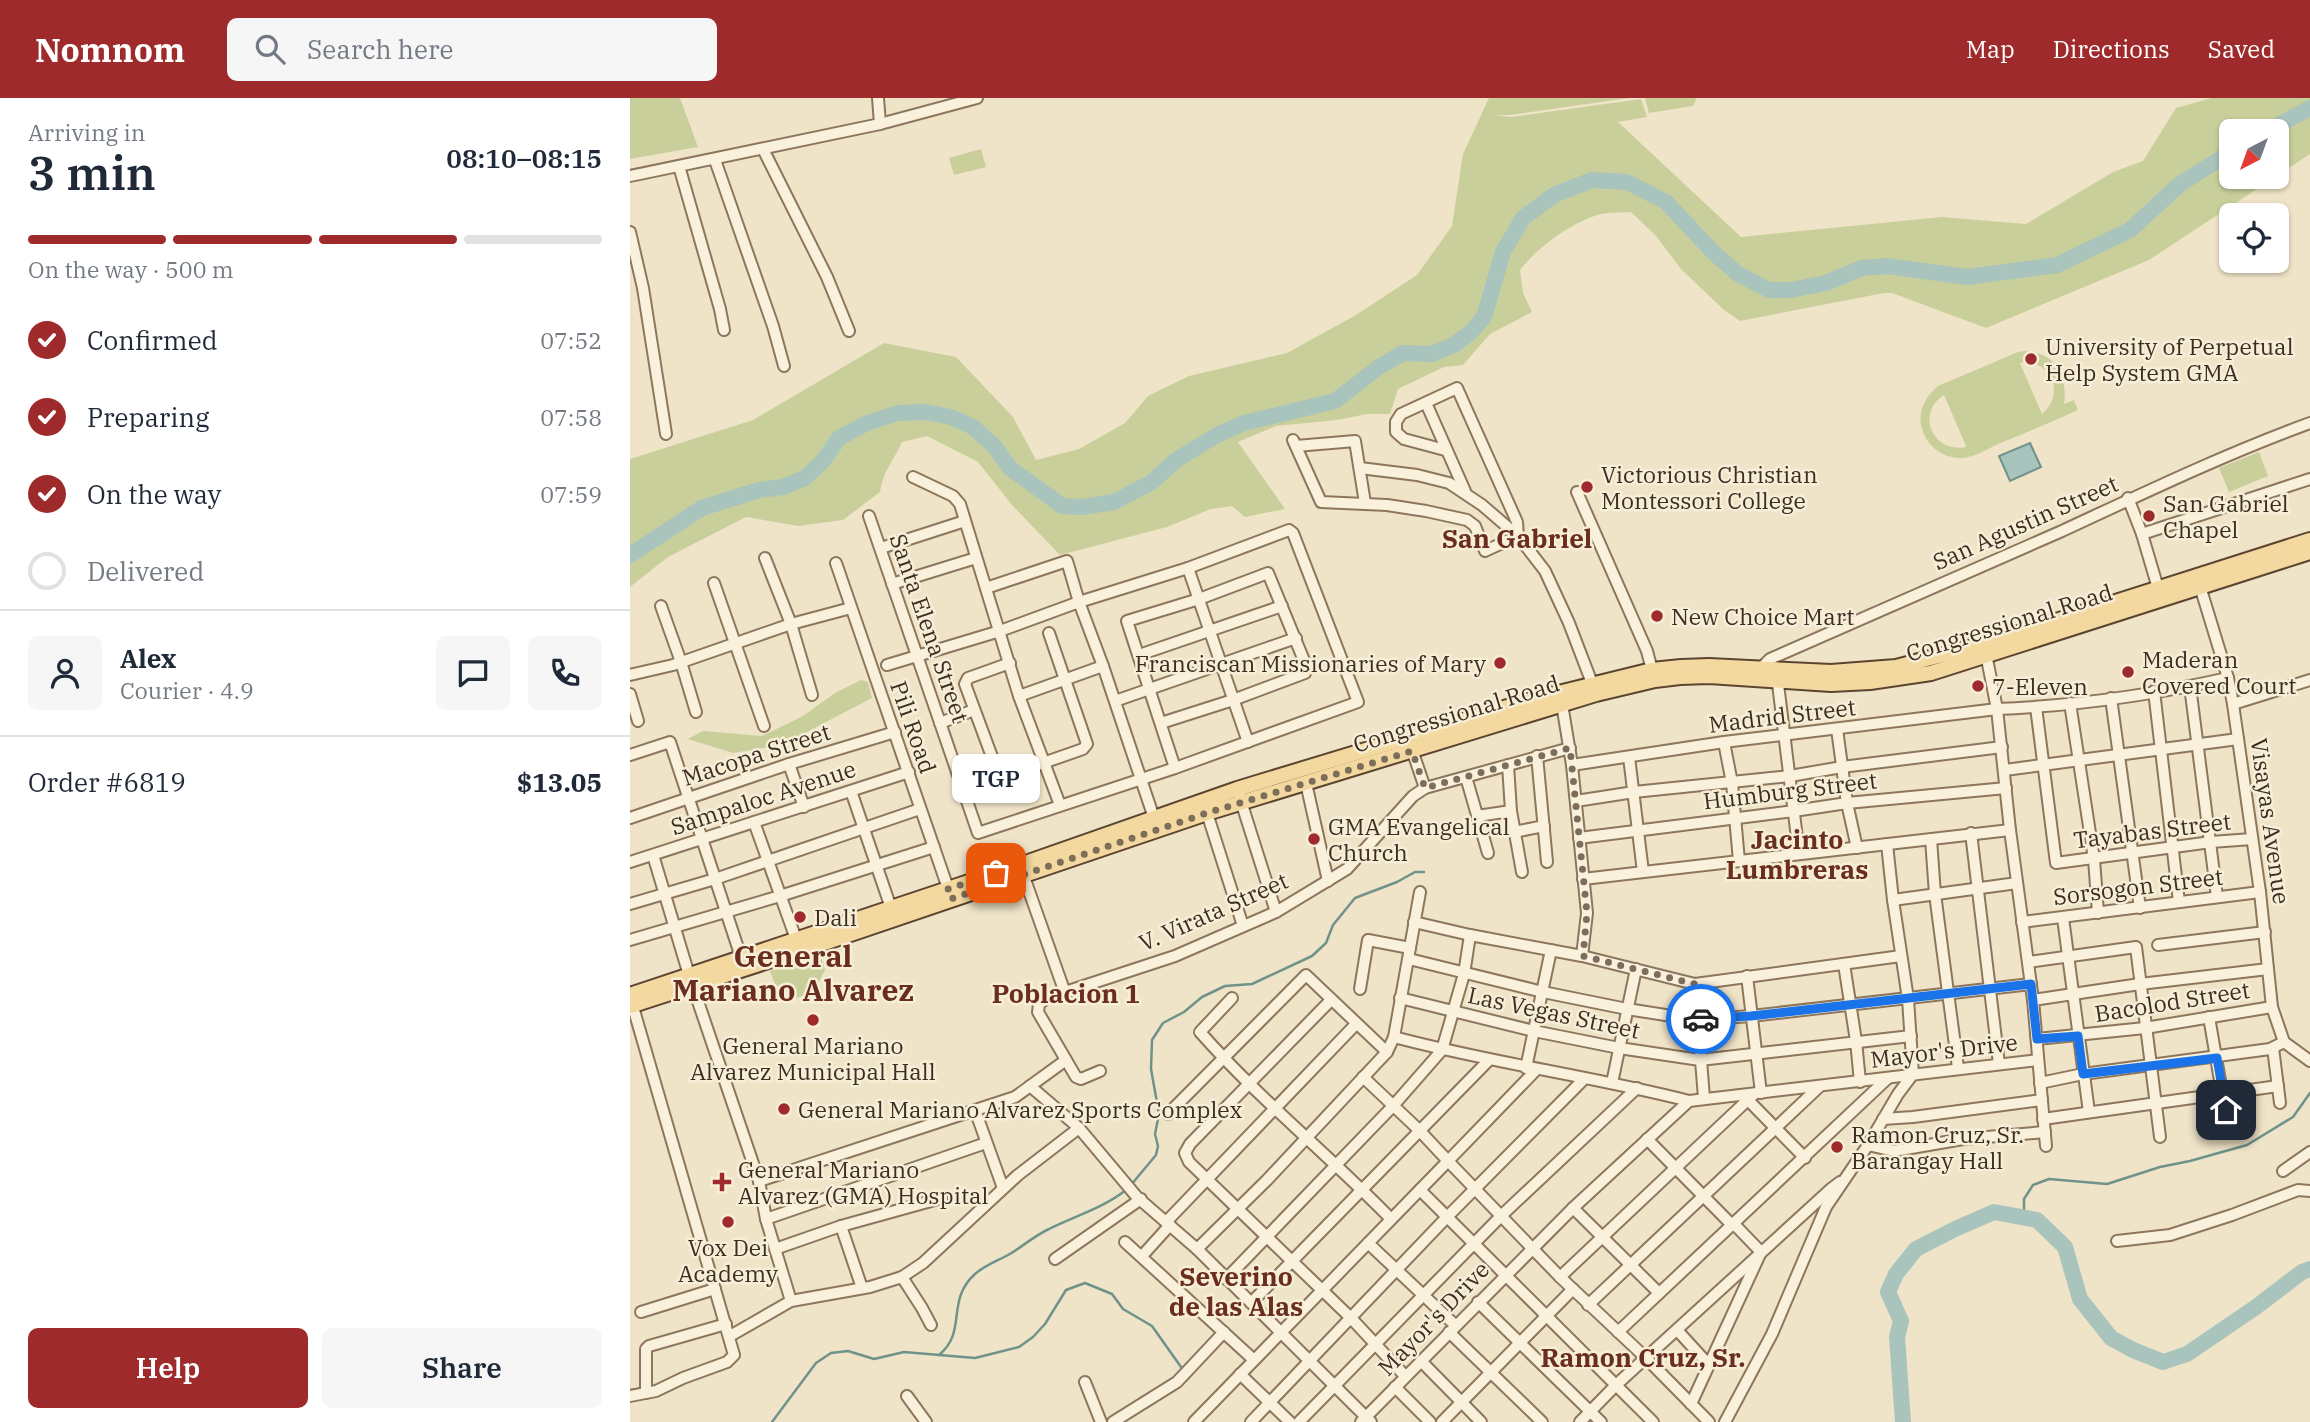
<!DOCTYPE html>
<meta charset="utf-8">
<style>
:root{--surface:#fff;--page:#f6f6f7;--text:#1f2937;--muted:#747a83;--line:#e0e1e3;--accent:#9e2a2b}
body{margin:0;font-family:"IBM Plex Serif",serif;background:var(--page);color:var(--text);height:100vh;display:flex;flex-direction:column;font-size:26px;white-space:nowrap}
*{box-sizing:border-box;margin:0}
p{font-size:23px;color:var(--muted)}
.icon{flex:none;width:38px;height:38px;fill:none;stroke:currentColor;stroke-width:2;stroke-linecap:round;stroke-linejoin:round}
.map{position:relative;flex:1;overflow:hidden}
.sheet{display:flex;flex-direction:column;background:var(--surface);width:630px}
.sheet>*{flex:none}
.needle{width:46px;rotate:221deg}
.controls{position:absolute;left:1589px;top:21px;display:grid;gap:14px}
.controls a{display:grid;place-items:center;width:70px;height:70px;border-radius:10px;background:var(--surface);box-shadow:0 2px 5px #0004;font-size:35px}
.pin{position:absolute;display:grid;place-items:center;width:60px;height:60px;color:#fff;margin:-30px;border-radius:14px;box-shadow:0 4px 10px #0006}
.courier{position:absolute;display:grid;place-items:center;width:70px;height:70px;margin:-35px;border:5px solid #1a73e8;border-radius:50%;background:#fff;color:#222;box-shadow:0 2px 9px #0007}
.bubble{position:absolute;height:49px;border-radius:10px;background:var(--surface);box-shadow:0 2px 5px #0004;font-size:23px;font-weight:600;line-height:49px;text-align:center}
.summary em{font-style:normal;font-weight:600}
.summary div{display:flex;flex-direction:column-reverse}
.summary{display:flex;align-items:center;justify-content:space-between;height:119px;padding:0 28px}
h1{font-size:46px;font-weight:600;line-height:52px}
.bar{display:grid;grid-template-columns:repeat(4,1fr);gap:10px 7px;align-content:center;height:84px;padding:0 28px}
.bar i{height:9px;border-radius:5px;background:var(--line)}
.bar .on{background:var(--accent)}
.bar p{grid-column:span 4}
.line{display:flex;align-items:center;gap:18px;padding:0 28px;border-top:2px solid var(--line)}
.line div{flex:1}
.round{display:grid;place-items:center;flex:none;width:74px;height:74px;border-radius:10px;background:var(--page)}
ol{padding:0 28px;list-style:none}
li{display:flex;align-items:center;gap:21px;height:77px}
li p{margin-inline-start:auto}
li .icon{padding:7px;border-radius:50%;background:var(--accent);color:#fff;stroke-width:4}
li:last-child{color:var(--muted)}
li i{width:38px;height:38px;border:4px solid var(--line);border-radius:50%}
.action{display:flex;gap:14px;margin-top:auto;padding:14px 28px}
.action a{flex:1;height:80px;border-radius:10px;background:var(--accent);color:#fff;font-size:28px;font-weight:600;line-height:80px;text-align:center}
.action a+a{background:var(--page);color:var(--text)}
header{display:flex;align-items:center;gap:42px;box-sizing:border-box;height:98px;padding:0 35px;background:var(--accent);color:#fff}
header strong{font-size:33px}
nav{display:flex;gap:38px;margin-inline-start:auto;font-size:24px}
.search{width:490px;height:63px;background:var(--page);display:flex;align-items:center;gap:18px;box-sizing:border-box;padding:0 24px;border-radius:10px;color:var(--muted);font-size:26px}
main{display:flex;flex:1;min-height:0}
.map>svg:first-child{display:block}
.green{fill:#c9cf9b;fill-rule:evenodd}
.water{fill:#a9c4bc;stroke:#6f938a;stroke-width:2}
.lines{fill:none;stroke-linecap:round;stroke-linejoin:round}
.stream{stroke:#6f938a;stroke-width:2.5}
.river{stroke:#a9c4bc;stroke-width:16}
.minor-casing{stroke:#8d765c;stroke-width:14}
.major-casing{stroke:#5b4430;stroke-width:18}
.minor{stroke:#faf1dc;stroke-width:10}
.major{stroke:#f3d9a0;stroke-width:14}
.done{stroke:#7c6e5b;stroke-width:7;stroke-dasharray:0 12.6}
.route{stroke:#1a73e8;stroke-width:9}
.poi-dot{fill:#9e2a2b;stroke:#f7eed8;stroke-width:2.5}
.labels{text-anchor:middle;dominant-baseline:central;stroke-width:5;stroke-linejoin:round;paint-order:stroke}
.poi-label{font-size:23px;fill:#3d2e20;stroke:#f7eed8;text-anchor:start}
.street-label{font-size:23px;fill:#3d2e20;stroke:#f7eed8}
.quarter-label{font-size:26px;font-weight:bold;fill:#6b2e1e;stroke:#f7eed8}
.district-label{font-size:30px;font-weight:bold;fill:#6b2e1e;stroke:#f7eed8}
</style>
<header>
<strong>Nomnom</strong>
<div class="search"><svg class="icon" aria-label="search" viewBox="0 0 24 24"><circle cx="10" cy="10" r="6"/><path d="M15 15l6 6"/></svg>Search here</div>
<nav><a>Map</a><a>Directions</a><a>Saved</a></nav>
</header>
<main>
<section class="sheet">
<div class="summary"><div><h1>3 min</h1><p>Arriving in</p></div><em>08:10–08:15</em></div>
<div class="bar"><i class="on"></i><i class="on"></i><i class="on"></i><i></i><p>On the way · 500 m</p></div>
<ol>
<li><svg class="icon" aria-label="check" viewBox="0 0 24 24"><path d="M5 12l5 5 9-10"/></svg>Confirmed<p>07:52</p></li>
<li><svg class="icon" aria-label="check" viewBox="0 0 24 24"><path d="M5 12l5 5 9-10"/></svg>Preparing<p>07:58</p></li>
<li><svg class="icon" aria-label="check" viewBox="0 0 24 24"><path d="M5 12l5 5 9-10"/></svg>On the way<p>07:59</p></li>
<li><i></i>Delivered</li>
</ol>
<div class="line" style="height:126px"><a class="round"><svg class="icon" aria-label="person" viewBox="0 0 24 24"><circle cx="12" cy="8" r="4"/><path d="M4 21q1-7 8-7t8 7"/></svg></a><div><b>Alex</b><p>Courier · 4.9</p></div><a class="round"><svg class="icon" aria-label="chat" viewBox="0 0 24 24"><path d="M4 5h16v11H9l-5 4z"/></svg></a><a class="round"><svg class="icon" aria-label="phone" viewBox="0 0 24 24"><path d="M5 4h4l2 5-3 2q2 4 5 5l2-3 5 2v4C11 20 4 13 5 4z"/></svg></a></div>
<div class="line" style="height:91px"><div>Order #6819</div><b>$13.05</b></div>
<div class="action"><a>Help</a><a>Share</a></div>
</section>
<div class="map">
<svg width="1680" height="1324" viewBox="0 0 1680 1324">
<rect width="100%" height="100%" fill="#f0e4c8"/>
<g class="green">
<path d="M0,0h50l18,49 -68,12z"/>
<path d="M859,0h140l-119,17h-17l18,2 130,-18 6,18 -29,5 123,115 201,-20 84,7 87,-52 30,-11 33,-53 36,-10h98v56l-33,22v-45h-46v46h44l-126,83 -163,68 -94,-35h-8l-144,28 -16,-11 -43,-41 -25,-33 -25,-24c-11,1 -24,0 -34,3 -29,10 -58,31 -77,55l3,23 9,19 -42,22 -27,31 -19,2 -46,22 -8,25h-23l-30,6 -61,6 -38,16 47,67 -40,8 -13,-11 -21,3 -44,18 -107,28 -48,-50 -34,-43 -51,-26 -25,6c-8,18 -20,31 -22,50l-37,28 -45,6 -52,-9 -78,40 -38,30v-128l123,-39 131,-77 72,14 57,60 23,43 43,-11 46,-26 23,-27 41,-20 98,-23 69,-38 61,-40 35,-49 11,-72z"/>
<path d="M1015,0h52l-4,8 -44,7z"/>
<path d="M351,51l5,18 -32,8 -5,-17z"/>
<path d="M1395,253c31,2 43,25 39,53l10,-4 4,10c-26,12 -53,23 -80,34 -11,5 -23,13 -35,14 -19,1 -36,-11 -41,-29 -5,-17 3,-32 16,-43l80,-34zM1396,264c28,3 38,33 16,52l-22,-51zM1314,297l22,51v1c-33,7 -51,-34 -22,-52z"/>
<path d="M1629,354l9,24 -39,16 -10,-24z"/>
<path d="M231,582l7,2 4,16 -90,47 -49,8 -45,-14 15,-8 59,5 41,-20 32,-23z"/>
<path d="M191,858l4,14 -12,23 -17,5 -21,-14 -5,-13z"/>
</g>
<path class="water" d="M1400,345l11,24 -31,14 -11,-25z"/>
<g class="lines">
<g class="stream">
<path d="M501,1087l25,-30 2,-9 -3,-12 4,-20 -8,-45 1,-29 11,-17 21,-11 18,-15 23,-11 27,-2 60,-28 14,-13 7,-18 22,-27 42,-16 18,-10h9"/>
<path d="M1394,1120v-19l9,-14 16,-6 58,5 53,-17 30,-6 57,-16 46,-28 17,-24"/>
<path d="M309,1257c29,-24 6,-54 36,-81 9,-8 22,-13 33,-19 14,-8 26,-19 41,-26 26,-13 54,-21 77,-39"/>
<path d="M142,1324l44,-59 15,-10 17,-2 26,8 30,-7 71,6 44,-11 14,-10 12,-13 21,-34 19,-7 27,11 11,15 29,17 29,41"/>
</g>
<g class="river">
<path d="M1637,33l43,-23"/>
<path d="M0,457l72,-47 57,-18 24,-3 22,-9 18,-17 16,-23 28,-15 31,-10 27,-1 26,5 22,10 22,20 15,21 52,38 20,1 32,-5 38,-20 24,-22 41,-25 27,-12 91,-22 44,-34 24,-14 29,1 22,-9 16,-12 14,-16 19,-65 20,-34 31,-23 38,-15 35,2 39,20 49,52 23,20 31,16h22l35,-7 36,-15 25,-2 80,11 90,-12 73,-35 50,-46 51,-32"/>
<path d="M1273,1324l-6,-85 4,-16 -13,-29 8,-18 20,-25 39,-20 39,-17 43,8 28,27 15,52 31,39 22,12 30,12 24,-8 69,-47 46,-35 8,-3"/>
</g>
<defs>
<g id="minor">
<path d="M248,0l2,26"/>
<path d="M133,51l64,128 22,54"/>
<path d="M85,62l58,166 11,40"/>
<path d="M49,68l41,143 4,21"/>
<path d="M0,78l250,-52 97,-26"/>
<path d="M0,134l13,56 23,146"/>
<path d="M796,305l39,88"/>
<path d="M663,342l28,62 66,3 39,6 41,9 8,6 10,25 33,-15 -1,-14 -60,-134 -56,26 -5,8v10l8,7 41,11"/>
<path d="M666,348l59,-5 10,62"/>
<path d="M730,370l57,7 32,8 33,22 36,31 27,35 24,52 26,68"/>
<path d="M283,379l40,19 7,8 59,192 41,109"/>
<path d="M947,394l70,159 5,19"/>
<path d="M1498,400l14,36 16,54"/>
<path d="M239,418l109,317 197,-65 183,-66 -65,-169 -4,-3 -101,38 -109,34 -79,29 -113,34"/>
<path d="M1512,436l168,-55"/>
<path d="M251,450l84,-27"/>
<path d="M135,460l26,66 21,71"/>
<path d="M206,465l114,331"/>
<path d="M558,470l60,174"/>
<path d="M84,485l50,143"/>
<path d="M1569,485l29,95 5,26 27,188 12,115 12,35 26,19"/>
<path d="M262,486l84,-26"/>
<path d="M356,490l81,-27 12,41 24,64 53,158"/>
<path d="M31,508l20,56 15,50"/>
<path d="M1355,551l12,60 13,121 23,170 13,146"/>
<path d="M509,557l143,-49"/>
<path d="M380,565l-42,15 -3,6 33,89 5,4 80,-28 4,-5 -38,-111"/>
<path d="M1131,570l9,-9c98,-42 195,-85 292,-128 82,-38 163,-77 248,-108"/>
<path d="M0,577l43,-10 118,-41 60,-16"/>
<path d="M1147,578l22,178"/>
<path d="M1560,588l27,211"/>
<path d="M1524,593l25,211"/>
<path d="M0,596l8,27"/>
<path d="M389,598l84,-30"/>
<path d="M931,600l11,67 15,148 -5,43"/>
<path d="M1481,600l29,210"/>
<path d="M485,603l181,-63"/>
<path d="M1440,605l24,156 4,54"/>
<path d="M1603,606l77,-24"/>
<path d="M1406,609l20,156 155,-21 41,-3"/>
<path d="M310,625l34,-13"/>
<path d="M531,625l72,-23 72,-27v-10l-37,-90 -69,26 -72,22 48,147"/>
<path d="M1207,631l10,74 10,45"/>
<path d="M1094,644l8,41 7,78"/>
<path d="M780,646l15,44"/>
<path d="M0,657l40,-13 73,221"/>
<path d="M907,658l10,106"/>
<path d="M999,659l14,115"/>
<path d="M159,666l15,43"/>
<path d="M878,667l3,46 11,61"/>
<path d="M942,667l152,-23 273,-33c77,-3 155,-14 231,-31"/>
<path d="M1375,672l233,-31"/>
<path d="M836,679l22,76"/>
<path d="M676,685l22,98"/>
<path d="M221,693l40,117"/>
<path d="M609,697l37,117"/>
<path d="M946,703l58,-9 156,-16 52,-9 160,-20"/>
<path d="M577,715l36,113"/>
<path d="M847,718l34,-5"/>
<path d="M0,720l159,-54 106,-32"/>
<path d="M124,724l42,117"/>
<path d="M884,734l30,-6"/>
<path d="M1341,735l28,231"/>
<path d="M949,740l215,-27 53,-8 159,-15"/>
<path d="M1301,741l4,55 23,174"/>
<path d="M1257,746l6,56 15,99 5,75"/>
<path d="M23,757l36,120 70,206 7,38 25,82"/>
<path d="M0,764l279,-90"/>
<path d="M392,773l42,119"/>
<path d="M953,781l427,-49"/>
<path d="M1263,802l124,-17"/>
<path d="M0,806l85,-25 205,-70"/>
<path d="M1433,820l26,194"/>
<path d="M784,824l56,13 112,21 113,28 206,-28"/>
<path d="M1392,824l238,-30"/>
<path d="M0,842l150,-44 154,-49"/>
<path d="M1528,847l107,-13"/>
<path d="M779,861l134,33 84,17 70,11 54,-4 280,-32"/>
<path d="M1398,864l108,-15 24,190"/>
<path d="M1214,866l12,77 4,41"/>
<path d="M1117,878l14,117"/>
<path d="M1065,886l9,114"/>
<path d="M730,891l8,-49 42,8"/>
<path d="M602,900l-32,34c59,67 129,123 191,187"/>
<path d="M770,900l134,33 85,17 81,12 211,-24"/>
<path d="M1403,902l107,-16 128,-15"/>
<path d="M700,903l-140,143 -5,9 4,9 162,156 54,58"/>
<path d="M1579,919l19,110"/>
<path d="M764,939c97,26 197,39 295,64l349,-41"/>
<path d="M1407,941l108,-11 127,-21"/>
<path d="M1643,950l7,55"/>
<path d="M896,970l25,-118"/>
<path d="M907,971l-89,92 112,116 86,81 63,64"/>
<path d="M470,973l-19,8 -5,-2 -38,-65 1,-8 8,-6 128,-42 101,-44 71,-43 66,-73 12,-8 145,-40"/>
<path d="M982,985l24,-114"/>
<path d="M1410,985l43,-9 187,-25 14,-7"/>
<path d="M400,988l49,42 58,69 60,52 174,173"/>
<path d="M1118,1002l57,58"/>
<path d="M345,1012l28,78"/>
<path d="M538,1016l138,-139 81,77"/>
<path d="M1253,1021l30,-2 129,-17"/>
<path d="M1413,1021l235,-33"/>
<path d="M1017,1041l85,86"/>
<path d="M1238,1047l26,6 69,-12 82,-7"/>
<path d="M1653,1073l27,-19"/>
<path d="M129,1083l256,-84 51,-37"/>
<path d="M790,1092l233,232"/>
<path d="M943,1110l86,85"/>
<path d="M136,1121l220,-76"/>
<path d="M537,1123l189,-197"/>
<path d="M211,1128l21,62"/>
<path d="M1487,1143l53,-6 62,-20 66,-25 12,1"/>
<path d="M495,1144l129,118"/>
<path d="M738,1145l87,82"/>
<path d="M145,1151l66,-23 101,-28"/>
<path d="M567,1151l70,-69 120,-128 7,-15 26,-145"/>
<path d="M512,1158l28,-31"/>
<path d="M425,1161l86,-60"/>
<path d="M272,1179l20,31 9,17"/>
<path d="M930,1179l194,-183"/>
<path d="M596,1181l167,-173 49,-56 22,-76 6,-39"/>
<path d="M848,1204l123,120"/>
<path d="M621,1205l238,-243"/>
<path d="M958,1207l232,-219"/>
<path d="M11,1214l74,-23"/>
<path d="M1047,1232l32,35"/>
<path d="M819,1234l93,90"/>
<path d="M988,1234l270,-254"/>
<path d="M100,1238l61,-35 79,-14 32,-10 21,-14 95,-88 61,-47"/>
<path d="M791,1263l60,61"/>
<path d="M610,1276l50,48"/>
<path d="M455,1284l16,40"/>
<path d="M765,1289l35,35"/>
<path d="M16,1295v-44l3,-3 77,-22"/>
<path d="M0,1298l26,-5 27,-13 44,-16 7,-7 -103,-355"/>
<path d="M277,1298l19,26"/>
<path d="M1061,1306l70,-152 -27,-28"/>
<path d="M483,1324l64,-40 47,-50"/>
<path d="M564,1324l254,-261 -29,-31 -56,-53"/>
<path d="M621,1324l196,-205 137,-138"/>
<path d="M669,1324l203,-207 135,-127"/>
<path d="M731,1324l212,-214 116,-107"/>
<path d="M812,1324l131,-133"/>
<path d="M950,1324l36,-37 216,-197 8,-6"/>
<path d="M1095,1324l47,-88 54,-127 42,-62 30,-51 15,-20"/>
</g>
<g id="major">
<path d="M0,897l390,-130 217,-76 297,-90 118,-29 29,-3 28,-1 122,6 65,-5 88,-23 326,-104"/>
<path d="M0,908l191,-62 386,-131 389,-119 59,-14 25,-3 29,-1 122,8 39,-2 61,-9 379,-121"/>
</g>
</defs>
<use href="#minor" class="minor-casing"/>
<use href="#major" class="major-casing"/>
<use href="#minor" class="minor"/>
<use href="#major" class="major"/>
</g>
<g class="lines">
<path class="done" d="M366,775l-48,16 3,10 256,-86 205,-62 13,37 145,-40 17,165 -4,43 112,28 2,36 4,-1"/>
<path class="route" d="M1071,921l50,-3 280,-32 6,55 41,-3 5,38 134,-16 9,52"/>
</g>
<g class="poi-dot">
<circle cx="1401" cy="261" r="7"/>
<circle cx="957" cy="389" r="7"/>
<circle cx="1519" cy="418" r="7"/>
<circle cx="1027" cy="518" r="7"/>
<circle cx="870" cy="565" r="7"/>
<circle cx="1498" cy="574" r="7"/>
<circle cx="1348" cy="588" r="7"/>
<circle cx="684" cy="741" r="7"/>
<circle cx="170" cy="819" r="7"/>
<circle cx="183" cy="922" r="7"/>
<circle cx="154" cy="1011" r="7"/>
<circle cx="1207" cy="1049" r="7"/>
<path d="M88.5 1073.5h7v7h7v7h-7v7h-7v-7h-7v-7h7z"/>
<circle cx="98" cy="1124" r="7"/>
</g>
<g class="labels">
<g class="poi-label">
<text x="1415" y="248">University of Perpetual<tspan x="1415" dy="26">Help System GMA</tspan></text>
<text x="971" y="376">Victorious Christian<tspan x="971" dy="26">Montessori College</tspan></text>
<text x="1533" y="405">San Gabriel<tspan x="1533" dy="26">Chapel</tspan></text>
<text x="1041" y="518">New Choice Mart</text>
<text x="1512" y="561">Maderan<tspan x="1512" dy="26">Covered Court</tspan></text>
<text x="856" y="565" text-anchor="end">Franciscan Missionaries of Mary</text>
<text x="1362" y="588">7-Eleven</text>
<text x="698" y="728">GMA Evangelical<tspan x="698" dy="26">Church</tspan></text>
<text x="184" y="819">Dali</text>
<text x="183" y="947" text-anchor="middle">General Mariano<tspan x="183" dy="26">Alvarez Municipal Hall</tspan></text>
<text x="168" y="1011">General Mariano Alvarez Sports Complex</text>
<text x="1221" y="1036">Ramon Cruz, Sr.<tspan x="1221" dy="26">Barangay Hall</tspan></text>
<text x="108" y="1071">General Mariano<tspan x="108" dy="26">Alvarez (GMA) Hospital</tspan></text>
<text x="98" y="1149" text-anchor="middle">Vox Dei<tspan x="98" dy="26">Academy</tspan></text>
</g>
<g class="street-label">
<text transform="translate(1395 424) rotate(-24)">San Agustin Street</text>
<text transform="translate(1379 524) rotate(-17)">Congressional Road</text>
<text transform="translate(300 530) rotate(71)">Santa Elena Street</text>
<text transform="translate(826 615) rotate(-17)">Congressional Road</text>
<text transform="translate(1152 617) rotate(-7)">Madrid Street</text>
<text transform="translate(284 629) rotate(71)">Pili Road</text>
<text transform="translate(126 656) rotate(-18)">Macopa Street</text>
<text transform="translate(1160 692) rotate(-7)">Humburg Street</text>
<text transform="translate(133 699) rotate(-18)">Sampaloc Avenue</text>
<text transform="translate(1641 723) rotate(82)">Visayas Avenue</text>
<text transform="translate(1522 732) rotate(-7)">Tayabas Street</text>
<text transform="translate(1508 788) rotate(-7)">Sorsogon Street</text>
<text transform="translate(583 813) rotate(-24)">V. Virata Street</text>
<text transform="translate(1542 903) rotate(-9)">Bacolod Street</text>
<text transform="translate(924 914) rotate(12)">Las Vegas Street</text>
<text transform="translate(1314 952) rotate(-7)">Mayor's Drive</text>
<text transform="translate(803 1220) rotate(-46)">Mayor's Drive</text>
</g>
<g class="quarter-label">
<text x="887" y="440">San Gabriel</text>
<text x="1167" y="741">Jacinto<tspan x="1167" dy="30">Lumbreras</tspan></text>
<text x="436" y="895">Poblacion 1</text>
<text x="606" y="1178">Severino<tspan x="606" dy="30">de las Alas</tspan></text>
<text x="1013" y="1259">Ramon Cruz, Sr.</text>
</g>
<g class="district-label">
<text x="163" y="857">General<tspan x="163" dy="34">Mariano Alvarez</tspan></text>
</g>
</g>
</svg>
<div class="controls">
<a><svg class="needle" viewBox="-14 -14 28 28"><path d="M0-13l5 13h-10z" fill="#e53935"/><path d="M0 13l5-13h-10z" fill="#747a83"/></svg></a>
<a><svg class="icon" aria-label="locate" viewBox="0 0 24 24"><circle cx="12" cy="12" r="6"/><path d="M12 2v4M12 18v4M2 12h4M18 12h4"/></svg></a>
</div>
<div class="pin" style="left:366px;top:775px;background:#ea580c"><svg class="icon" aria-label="bag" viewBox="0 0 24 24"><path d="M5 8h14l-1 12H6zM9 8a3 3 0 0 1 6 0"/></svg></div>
<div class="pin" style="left:1596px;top:1012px;background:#1f2937"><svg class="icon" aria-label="home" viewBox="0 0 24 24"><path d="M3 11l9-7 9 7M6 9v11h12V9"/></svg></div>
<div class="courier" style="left:1071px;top:921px"><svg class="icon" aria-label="car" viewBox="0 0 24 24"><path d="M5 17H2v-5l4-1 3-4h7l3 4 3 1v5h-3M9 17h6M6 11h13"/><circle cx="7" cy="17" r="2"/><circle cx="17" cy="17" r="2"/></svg></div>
<div class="bubble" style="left:322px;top:656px;width:88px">TGP</div>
</div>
</main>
